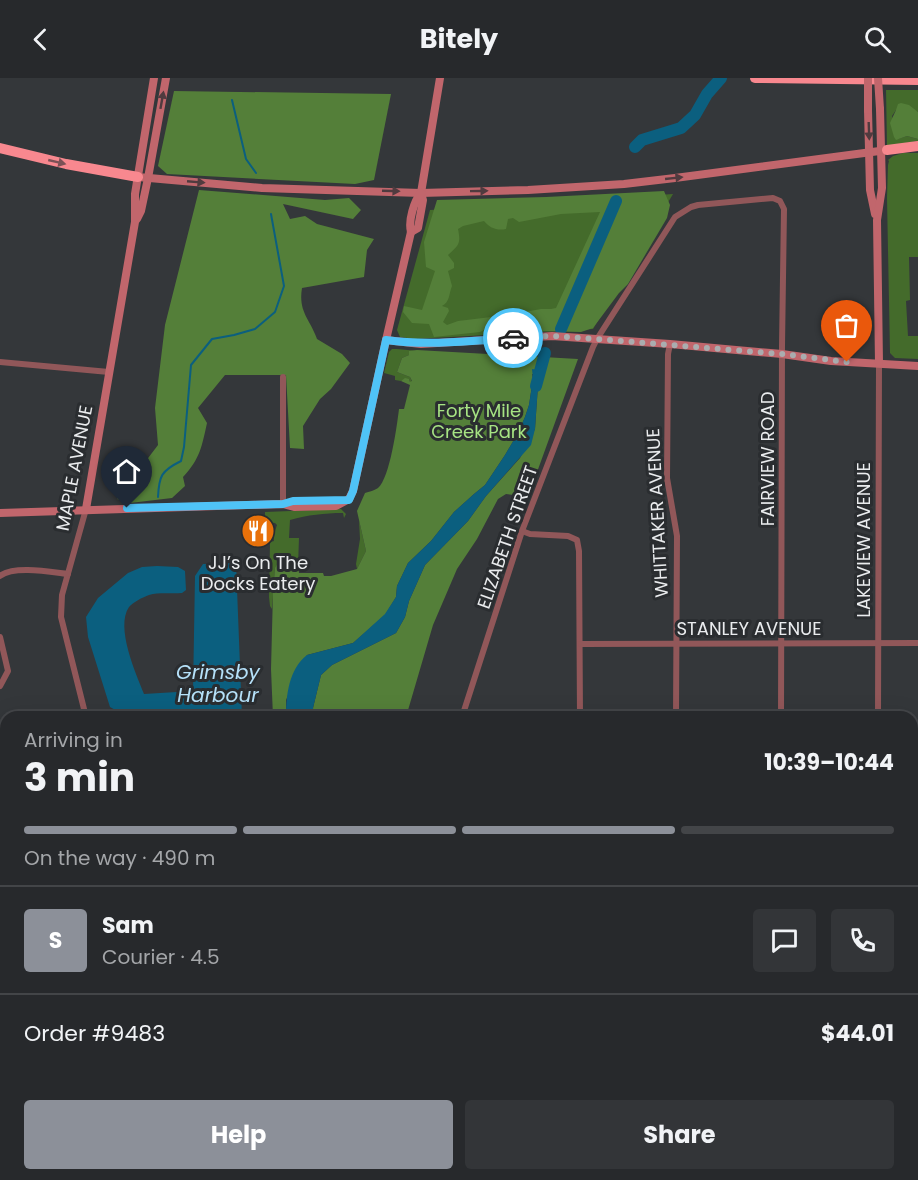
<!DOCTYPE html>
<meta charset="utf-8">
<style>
:root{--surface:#27292c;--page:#333538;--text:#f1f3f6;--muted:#a4a6a9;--line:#434548;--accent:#8c9099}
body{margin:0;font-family:Poppins,sans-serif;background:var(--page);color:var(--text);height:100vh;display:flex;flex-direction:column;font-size:22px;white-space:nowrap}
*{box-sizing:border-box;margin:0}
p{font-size:20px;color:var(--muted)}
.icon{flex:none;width:33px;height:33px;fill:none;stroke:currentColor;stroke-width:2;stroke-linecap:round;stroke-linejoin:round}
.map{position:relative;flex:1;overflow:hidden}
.side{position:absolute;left:0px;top:633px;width:918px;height:470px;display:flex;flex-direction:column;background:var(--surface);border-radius:18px 18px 0 0;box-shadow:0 6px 24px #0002,0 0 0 2px var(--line)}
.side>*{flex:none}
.pin{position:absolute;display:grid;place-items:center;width:51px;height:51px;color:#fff;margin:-62px -26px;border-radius:50% 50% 50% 0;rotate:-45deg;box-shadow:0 0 6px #0007}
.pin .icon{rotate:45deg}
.courier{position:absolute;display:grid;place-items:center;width:60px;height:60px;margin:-30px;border:4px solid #4fc3f7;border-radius:50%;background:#fff;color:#222;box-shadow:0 2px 8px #0007}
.headline em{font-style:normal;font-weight:700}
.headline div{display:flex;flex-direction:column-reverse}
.headline{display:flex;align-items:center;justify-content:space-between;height:102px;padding:0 24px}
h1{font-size:39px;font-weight:700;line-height:45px}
.bar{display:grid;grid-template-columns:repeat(4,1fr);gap:9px 6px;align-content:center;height:72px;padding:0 24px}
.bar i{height:8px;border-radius:4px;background:var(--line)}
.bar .active{background:var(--accent)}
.bar p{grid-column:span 4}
.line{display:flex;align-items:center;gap:15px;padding:0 24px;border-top:2px solid var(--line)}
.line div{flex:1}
.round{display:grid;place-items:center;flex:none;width:63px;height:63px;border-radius:6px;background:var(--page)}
.cta{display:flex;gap:12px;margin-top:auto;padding:12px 24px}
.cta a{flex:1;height:69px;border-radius:6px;background:var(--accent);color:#fff;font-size:24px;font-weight:700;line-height:69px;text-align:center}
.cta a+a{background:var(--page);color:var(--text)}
header{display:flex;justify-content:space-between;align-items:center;height:78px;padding:0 24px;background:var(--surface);font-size:27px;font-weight:700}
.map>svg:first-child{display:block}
.green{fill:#446b2b}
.forest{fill:#547f39;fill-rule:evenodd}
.water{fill:#0b5f7f}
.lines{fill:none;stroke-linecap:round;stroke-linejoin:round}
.stream{stroke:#0b5f7f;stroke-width:2}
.river{stroke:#0b5f7f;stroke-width:12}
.street{stroke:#915759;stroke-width:6}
.secondary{stroke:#c1666c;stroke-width:8}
.highway{stroke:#f8888f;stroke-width:10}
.secondary-bridge{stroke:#c1666c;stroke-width:8}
.oneway{fill:#503b3f}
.oneway2{fill:#7c5156}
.done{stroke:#aaadaf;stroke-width:6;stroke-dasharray:0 10.8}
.route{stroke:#4fc3f7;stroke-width:8}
.labels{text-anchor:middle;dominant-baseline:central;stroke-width:6;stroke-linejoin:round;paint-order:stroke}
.park-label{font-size:18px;fill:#a6e383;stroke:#2a2d30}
.street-label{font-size:18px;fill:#eaecee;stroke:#2a2d30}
.poi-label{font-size:18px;fill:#eaecee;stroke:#2a2d30}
.water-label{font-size:20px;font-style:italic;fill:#b5e1f9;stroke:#2a2d30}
</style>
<header><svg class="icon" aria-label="back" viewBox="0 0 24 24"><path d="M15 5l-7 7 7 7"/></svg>Bitely<svg class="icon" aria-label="search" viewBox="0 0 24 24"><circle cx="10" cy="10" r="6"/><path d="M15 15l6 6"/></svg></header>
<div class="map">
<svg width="918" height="1102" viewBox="0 0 918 1102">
<rect width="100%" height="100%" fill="#34373a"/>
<g class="green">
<path d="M886,12h32v22l-4,-2h-18l-4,6 6,23 9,-3 11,3v2l-31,5z"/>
<path d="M903,75h15v104h-9l1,43 -4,1 2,35h10v23l-23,-1 -5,-5 -3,-155 1,-33 1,-4 -1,-1 5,-4z"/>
<path d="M673,116l-80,135 -179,10 -14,-2 -3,-7 33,-120z"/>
<path d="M392,271h5l21,2 -9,2v2l-7,3 -5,14 13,5 2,5h-2l-1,-3h-4l-4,2 -6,-1v-4l-11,-3 5,-21z"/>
<path d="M341,431l5,5 -2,4 -1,-5c-19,0 -35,2 -53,7l-1,18h10l-1,28 -5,2h-18l-3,41 -2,-3 -1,-9 1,-55 4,-1 -1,-9 2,-1 2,-6 -2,-2 -10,-1v-10z"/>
<path d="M359,442l7,31 -9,18 -1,-5 4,-25z"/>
</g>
<g class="forest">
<path d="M174,13l217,3 -17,86 -19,4 -188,-10 -9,-8z"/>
<path d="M901,25l8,2 9,7v27l-11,-3 -11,4 -2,-3 -4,-14 6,-13 2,-6z"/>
<path d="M199,112l126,10 24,-2 12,12 -8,9 -70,-15 7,15 15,-3 12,8 57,15 -7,11 -3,27 -62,11c-4,24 8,31 15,51l25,15 8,9 -19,26 -11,10 -17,27 1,23 -14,-1 -4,-73h-61l-27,33 9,15c-5,23 -7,36 -24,54l2,9 -13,12 -42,5 -13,-4 41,-54 -3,-37 10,-83z"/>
<path d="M664,113l6,14 -3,13 -39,66 -9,9 -26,35 -12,4 -79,-2 -12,-3 -10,5 -46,5 -5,-13 -17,-1 -9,-11 1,-6 18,4 13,-39 -9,-4 -2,-25 13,-42 109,-3zM600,134l-44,96 -5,1h-10l-33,6 -50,6 -11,4 -4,-3 6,-11 -1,-3 -6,-2c8,-4 7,-13 10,-20l-4,-15 6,-3v-5l-6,-8c11,-10 13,-11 10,-26l5,-3 21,-5c6,7 13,10 22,8l2,-10 5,-1 6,4 42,-8z"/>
<path d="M417,272l161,9 -50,138 -22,-3 -8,5 -21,40 -20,30 -24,56 -27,92h-92l-1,-9 8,-33 11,-10 64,-32 9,-16 4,-16 16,-36 43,-44 18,-25 34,-38 15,-29 3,-44 6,-9 -12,-2 1,5 -4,26 -4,12 -7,16 -13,22 -20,30 -11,9 -20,18 -23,29 -23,22 -11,23 -1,11 -11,18 -32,28 -46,12 -21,45v17h-13l-2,-48 2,-77 2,-24 7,-12 5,-2 5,5 1,9 5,-2 1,7h24l1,3h7l26,-7 9,-18 -9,-40 8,-18c4,-1 10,-3 13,-5 12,-10 19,-63 21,-79h5l6,-24 -9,-4 4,-3 4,1 1,3 2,-1 -2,-4 -13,-5 5,-14 7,-3v-4z"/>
</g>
<g class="water">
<path d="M532,291l12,2v5l-6,9 -3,44 -4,16 -45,51 -18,25 -43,44 -16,36 -4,16 -9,16 -64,32 -11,10 -8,33 1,9h-28c0,-22 3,-48 21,-62l46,-12 32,-29 11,-17 1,-11 11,-23 23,-22 23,-29 20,-18 11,-9 20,-30 13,-22 7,-16 4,-12 4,-26z"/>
<path d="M236,485l6,154h-42l-3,-8 -18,3 -62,-1 -7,-4 -22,-70 -2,-20 12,-19 30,-25 14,-6 15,-1 21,1 7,4 1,19 -4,3c-10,1 -23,-1 -33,2 -6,2 -17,8 -20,12 -14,20 7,67 15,87l49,-3 2,-115 8,-12z"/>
<path d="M0,792l6,2v302h906v-189l6,1v194h-918z"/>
</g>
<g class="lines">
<g class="stream">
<path d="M232,22l14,59 10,14"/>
<path d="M158,419c1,-21 3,-26 23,-36l3,-14 7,-82 21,-26 22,-4 21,-6 20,-17 9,-26 -13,-72"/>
</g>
<g class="river">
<path d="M635,69l7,-7 39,-12 14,-13 12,-21 14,-16"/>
<path d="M561,251l55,-128"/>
<path d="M536,308l9,-33"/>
</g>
<g class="street">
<path d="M670,266l-2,10 -1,124 10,58 -1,181"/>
<path d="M0,284l109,10"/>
<path d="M283,299v127"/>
<path d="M86,431l-24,86 -1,22 25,100"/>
<path d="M522,453l8,3 38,2 9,4 2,11 1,166"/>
<path d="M0,498c14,-11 51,-4 68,-2"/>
<path d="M0,559l8,34 -8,15"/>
<path d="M581,566l337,-1"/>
<path d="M462,639l60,-186 71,-184 4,-8 78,-122 16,-10 7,-2 75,-7 7,3 4,8 -2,137 -1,371"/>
<path d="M878,639l1,-354"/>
<path d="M912,835h6"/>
</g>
<g class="secondary">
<path d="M868,32l2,80 5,24"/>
<path d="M138,99l124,11 159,5 107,-3 96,-6 51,-6 212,-28"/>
<path d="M137,141l4,-8 7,-33 18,-100"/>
<path d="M411,154l7,-4 5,-28 -2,-7 19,-115"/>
<path d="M386,262l35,4 131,-8 118,8 112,10 49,7 87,5"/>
<path d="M879,285l-2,-143 5,-32 -2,-79"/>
<path d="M349,421l4,-8 33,-151 25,-108c-3,-11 3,-31 10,-39"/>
<path d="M86,431l49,-287v-28l19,-116"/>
<path d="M0,435l283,-9 11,3 42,-1 13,-7"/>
</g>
<g class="highway">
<path d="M755,0l163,2"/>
<path d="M0,70l66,16 72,13"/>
<path d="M887,72l31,-4"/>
</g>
<g class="secondary-bridge">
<path d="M868,0v32"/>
<path d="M878,0l2,31"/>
</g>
</g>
<defs><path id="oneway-solid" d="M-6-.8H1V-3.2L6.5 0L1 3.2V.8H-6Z" transform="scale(1.5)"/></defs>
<g class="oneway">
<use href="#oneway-solid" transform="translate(162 22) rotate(-80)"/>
<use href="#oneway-solid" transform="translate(869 53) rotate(88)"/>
<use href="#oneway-solid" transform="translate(674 100) rotate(-6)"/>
<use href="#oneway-solid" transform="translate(196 104) rotate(5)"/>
<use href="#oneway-solid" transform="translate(391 113) rotate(2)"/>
<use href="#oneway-solid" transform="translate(479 113) rotate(-1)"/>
</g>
<use class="oneway2" href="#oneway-solid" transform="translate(57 84) rotate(13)"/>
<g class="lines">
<path class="done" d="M513,260l39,-2 45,3 185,15 65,8"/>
<path class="route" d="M127,430l156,-4 10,-3 56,-1 4,-9 33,-151c42,6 84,1 127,-2"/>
</g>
<defs>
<symbol id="restaurant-disc" viewBox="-11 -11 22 22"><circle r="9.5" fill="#e8710a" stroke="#2a2d30"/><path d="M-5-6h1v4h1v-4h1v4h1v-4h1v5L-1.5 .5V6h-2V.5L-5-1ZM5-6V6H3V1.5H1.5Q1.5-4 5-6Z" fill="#fff"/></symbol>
</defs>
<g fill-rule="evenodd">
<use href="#restaurant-disc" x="239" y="434" width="38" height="38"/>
</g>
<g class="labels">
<g class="park-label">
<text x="479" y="332">Forty Mile<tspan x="479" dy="21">Creek Park</tspan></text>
</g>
<g class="street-label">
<text transform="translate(767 381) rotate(-90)">FAIRVIEW ROAD</text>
<text transform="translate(74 390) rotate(-79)">MAPLE AVENUE</text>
<text transform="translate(657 435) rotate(-93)">WHITTAKER AVENUE</text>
<text transform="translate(507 459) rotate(-71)">ELIZABETH STREET</text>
<text transform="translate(863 462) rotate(-90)">LAKEVIEW AVENUE</text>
<text x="749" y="550">STANLEY AVENUE</text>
</g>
<g class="poi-label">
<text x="258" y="484">JJ’s On The<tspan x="258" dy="21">Docks Eatery</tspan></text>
</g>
<g class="water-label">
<text x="218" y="594">Grimsby<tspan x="218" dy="23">Harbour</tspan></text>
</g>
</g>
</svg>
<div class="pin" style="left:847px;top:284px;background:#ea580c"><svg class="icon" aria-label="bag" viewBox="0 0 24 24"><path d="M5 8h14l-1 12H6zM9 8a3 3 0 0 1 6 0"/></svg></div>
<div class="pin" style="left:127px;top:430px;background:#1f2937"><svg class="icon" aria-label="home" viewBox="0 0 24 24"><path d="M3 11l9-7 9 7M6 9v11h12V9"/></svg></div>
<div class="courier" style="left:513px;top:260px"><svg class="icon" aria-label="car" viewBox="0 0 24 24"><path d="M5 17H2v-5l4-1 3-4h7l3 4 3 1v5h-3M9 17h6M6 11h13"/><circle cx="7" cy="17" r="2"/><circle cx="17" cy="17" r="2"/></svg></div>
<section class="side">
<div class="headline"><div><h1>3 min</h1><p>Arriving in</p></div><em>10:39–10:44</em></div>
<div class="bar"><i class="active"></i><i class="active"></i><i class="active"></i><i></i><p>On the way · 490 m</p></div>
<div class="line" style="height:108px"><b class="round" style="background:var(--accent);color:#fff">S</b><div><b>Sam</b><p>Courier · 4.5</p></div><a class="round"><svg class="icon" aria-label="chat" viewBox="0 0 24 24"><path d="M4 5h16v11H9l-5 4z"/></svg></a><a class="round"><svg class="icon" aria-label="phone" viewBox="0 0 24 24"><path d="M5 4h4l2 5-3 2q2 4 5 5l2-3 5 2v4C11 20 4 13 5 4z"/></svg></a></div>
<div class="line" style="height:78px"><div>Order #9483</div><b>$44.01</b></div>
<div class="cta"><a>Help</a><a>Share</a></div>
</section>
</div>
